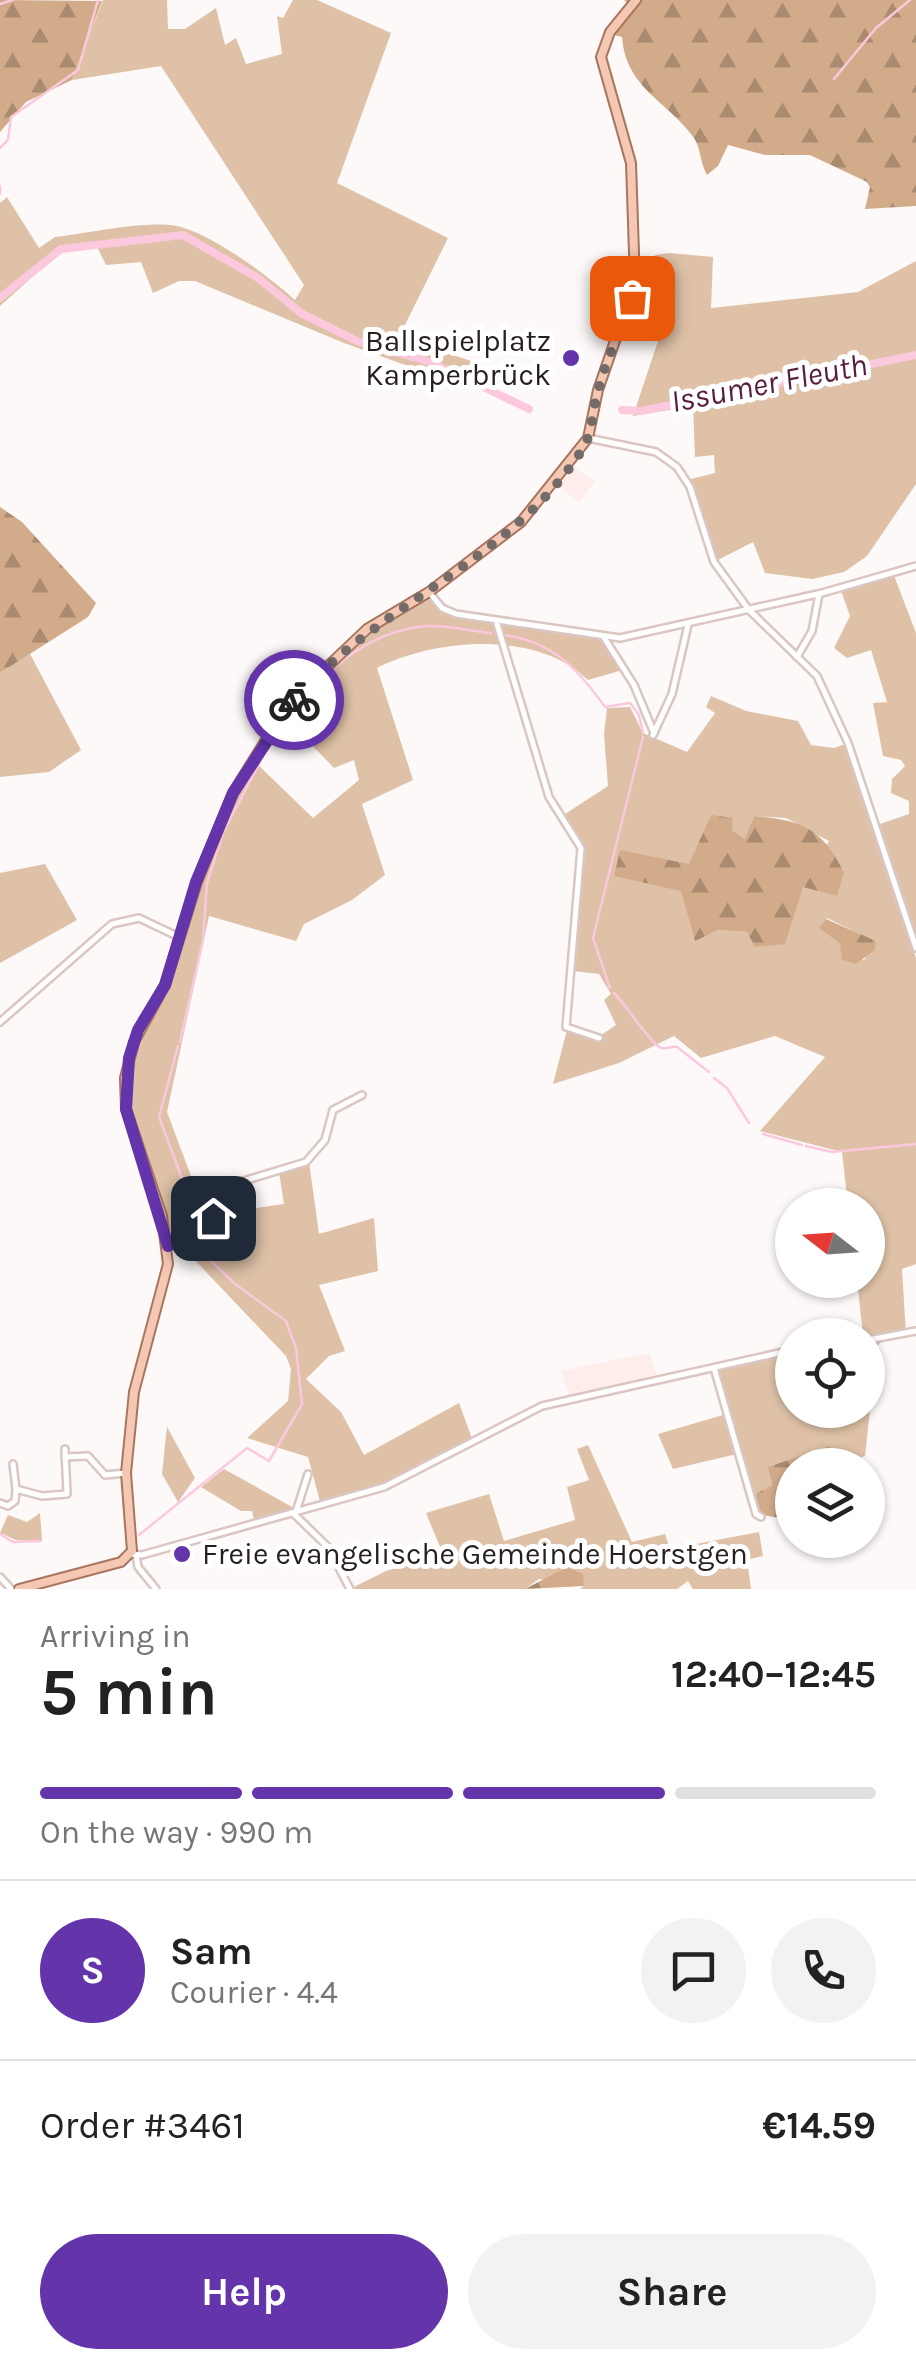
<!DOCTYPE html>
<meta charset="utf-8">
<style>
:root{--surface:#fff;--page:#f2f2f2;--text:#222;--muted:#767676;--line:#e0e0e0;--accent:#6434ab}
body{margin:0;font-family:Karla,sans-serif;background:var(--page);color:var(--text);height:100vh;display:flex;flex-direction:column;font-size:38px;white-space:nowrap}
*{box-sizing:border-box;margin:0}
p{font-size:32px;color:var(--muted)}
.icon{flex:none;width:55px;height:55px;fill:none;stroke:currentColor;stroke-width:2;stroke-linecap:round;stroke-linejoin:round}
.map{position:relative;height:1589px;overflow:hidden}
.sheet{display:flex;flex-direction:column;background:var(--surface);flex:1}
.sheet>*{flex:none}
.needle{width:65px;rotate:287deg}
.tools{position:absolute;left:775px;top:1188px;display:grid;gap:20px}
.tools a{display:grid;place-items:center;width:110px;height:110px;border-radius:50%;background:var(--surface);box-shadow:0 2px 8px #0004;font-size:50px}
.pin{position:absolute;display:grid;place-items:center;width:85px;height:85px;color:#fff;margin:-42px;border-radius:20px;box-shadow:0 5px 15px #0006}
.courier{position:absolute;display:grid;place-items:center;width:100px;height:100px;margin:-50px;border:8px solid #6434ab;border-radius:50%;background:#fff;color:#222;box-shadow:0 2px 12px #0007}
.head em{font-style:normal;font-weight:700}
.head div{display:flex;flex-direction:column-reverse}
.head{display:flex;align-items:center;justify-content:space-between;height:170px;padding:0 40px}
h1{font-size:65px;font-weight:700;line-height:75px}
.bar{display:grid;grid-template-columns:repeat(4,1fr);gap:15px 10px;align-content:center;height:120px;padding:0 40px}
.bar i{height:12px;border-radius:8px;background:var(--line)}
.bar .selected{background:var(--accent)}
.bar p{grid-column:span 4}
.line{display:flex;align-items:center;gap:25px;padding:0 40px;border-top:2px solid var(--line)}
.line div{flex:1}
.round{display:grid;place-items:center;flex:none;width:105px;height:105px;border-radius:52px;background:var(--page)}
.cta{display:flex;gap:20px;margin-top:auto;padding:20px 40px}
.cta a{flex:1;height:115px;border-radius:60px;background:var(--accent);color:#fff;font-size:40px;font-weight:700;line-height:115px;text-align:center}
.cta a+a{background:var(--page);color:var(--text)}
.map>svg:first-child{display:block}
.built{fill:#ffedeb}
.green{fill:#dec1a7;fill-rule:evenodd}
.forest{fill:url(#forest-firs)}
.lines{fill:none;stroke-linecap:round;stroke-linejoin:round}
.stream{stroke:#fcc8de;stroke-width:2.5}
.river{stroke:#fcc8de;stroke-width:8}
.minor-casing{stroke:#dac6c3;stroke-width:10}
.major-casing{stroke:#a9755e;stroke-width:12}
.minor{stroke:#fff;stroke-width:5}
.major{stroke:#f5c8b3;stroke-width:8}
.done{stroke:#726b6a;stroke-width:10;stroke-dasharray:0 18}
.route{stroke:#6434ab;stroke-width:12}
.poi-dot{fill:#6434ab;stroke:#fff;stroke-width:4}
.labels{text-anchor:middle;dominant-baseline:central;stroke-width:10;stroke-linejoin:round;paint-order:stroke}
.poi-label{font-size:30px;fill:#271f1e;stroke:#fff;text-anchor:end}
.water-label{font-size:32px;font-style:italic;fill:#581d3b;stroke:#fff}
</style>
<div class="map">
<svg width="916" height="1589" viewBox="0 0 916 1589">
<defs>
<pattern id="forest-firs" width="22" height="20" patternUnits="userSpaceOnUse" patternTransform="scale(2.5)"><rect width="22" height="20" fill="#d2ac8a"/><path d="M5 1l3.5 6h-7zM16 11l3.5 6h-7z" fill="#aa8b70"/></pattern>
</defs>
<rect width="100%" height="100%" fill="#fdf9f8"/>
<g class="built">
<path d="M574,466l21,15 -16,21 -21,-16z"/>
<path d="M649,1353l9,24 -89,19 -8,-25z"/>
</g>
<g class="green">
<path d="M103,0h64l1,29h17l31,-21 9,37 11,-7 10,26 36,-10 -5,-38 6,2 10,-18h24l74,33 -54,150 111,55 -49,99 81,27 -13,23 -123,-44 -149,-62h-16l-26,12 -12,-31 -35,3 -10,-20 -36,7 -60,54v-103l7,-6 32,51 16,-11c36,-4 79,-15 115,-12 35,3 100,52 125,75l9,-15 -143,-219 -89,14z"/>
<path d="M669,253l44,4 -2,51 147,-16 58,-31v223l-49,72 -23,16 -32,7 -47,-6 -12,-31 -39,20 -27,-82 28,-7 -1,-18 -19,2 -2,-51 -60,10 30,-90 -8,-71z"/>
<path d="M893,573l23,60v315l-42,-122 35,-12v-13l-18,-8 1,-14 13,-13 -4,-6 -18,-4 -10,-53 14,-1 -16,-52 -24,8 -13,-10 16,-32 -10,-28z"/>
<path d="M429,592l27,22 147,22 23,33 -38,11c-50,-50 -152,-42 -211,-12l36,112 -51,24 23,71 -33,25 -48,24 -8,17 -87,-25 -42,196 24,64 46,7 13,-5 6,30 28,-4 -5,-32 30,-10 10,72 55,-16 4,53 -59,14 26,66 -16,5 -23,23 35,33 23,43 95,-52 14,38 -89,46 -63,18 -13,-48 -61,-19 41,-37 3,-32 -5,-13 -97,-102 -21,-8 -40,-126 1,-62 35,-75 33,-101 55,-123 61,59 46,-38 -5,-20 -20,8 -30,-31 -16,8 -15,-17 72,-80zM226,1203l27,20 -12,10 -6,-5 -22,18 -12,-13z"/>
<path d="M30,654l51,96 -32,22 -49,5v-104z"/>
<path d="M711,696l35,15 52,10 13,24 23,3 11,-4 71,214v306l-14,5 4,65 -21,5 -8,7 -12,110 -12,4 -24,-13 -60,21 3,17 -22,12 -13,-43 -64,15 -15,-35 65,-19 -10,-42 10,-7 69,-16v60h76v-75h-5l-6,-55h11v-75h-20l-6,-53 -82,-21 65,-74 -50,-21 -74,22 -27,-22 -55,27 -66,21 14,-54 31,7 18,-12 -12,-25 7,-6 -12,-20 -26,-3 8,-123 -22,-30 49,-32 -4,-52 3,-26 23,-1 13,26 44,19 28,-39 -9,-6zM711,815l35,25 8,-24 32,2 43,23 -26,46 -56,45 -29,-2 -23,10 -13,-49zM827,918l49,24 -12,18 -21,-7 -3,-9 -20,-16z"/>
<path d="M45,864l32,56 -77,43v-90z"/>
<path d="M167,1427l28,51 -17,24 -16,-28z"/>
<path d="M588,1445l44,97 33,-8 5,15 89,-17 4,24 -16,4 4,29h-58l-5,-8 -11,8h-97l4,-3 -45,-7 -14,10h-175l36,-18 57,-17 -17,-41 63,-19 15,47 71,-21 -8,-33 22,-7 -12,-31z"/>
<path d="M224,1469l70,39 -2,6 -37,10 -3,-13h-11l-40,-24z"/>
<path d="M40,1513l2,28 -26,-1 -16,-7 8,-18 19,7z"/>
</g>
<g class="forest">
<path d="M0,0l102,1 -30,79 -46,22 -26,30z"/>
<path d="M624,0h292v206l-51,3 5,-22 -3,-5 -57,-27h-45l-37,-10 -10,21 -11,9c-7,-12 -6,-26 -13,-37 -26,-37 -68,-49 -72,-101l-12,-3 21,-28z"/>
<path d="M0,507l22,15 74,81 -8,14 -88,56z"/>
<path d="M711,815l22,3 -1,12 13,9 9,-23c49,4 69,13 90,57l-7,23 -34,-9 -18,57 -30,3 -8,-15 -29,-2 -23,11 -14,-50 -67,-15 6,-26 69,14z"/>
<path d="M826,919l50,22 -1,9 -19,14 -14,-4 -2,-16 -21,-16z"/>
<path d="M829,1446l25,19h-62v55l-36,-6 -6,-17 22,-12 -4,-18z"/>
<path d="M567,1567l16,7 1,12 -59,3z"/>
</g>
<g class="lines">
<g class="stream">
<path d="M0,4l13,-4"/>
<path d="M834,79l42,-51 34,-28"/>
<path d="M0,148l8,-8 3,-23 67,-47 20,-70"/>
<path d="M0,186v8"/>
<path d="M505,635c48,7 73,34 100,72l25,-4 9,12 4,18"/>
<path d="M287,720c35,-47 80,-90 141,-94 20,-1 43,5 63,7"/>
<path d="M610,988l-17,-50 50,-201"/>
<path d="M614,993c11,10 38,54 48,55 5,1 10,-2 15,-1l32,25"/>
<path d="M180,1042l23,-102 4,-57 16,-50 37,-71"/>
<path d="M178,1046l-19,71 24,64 -7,17 12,33"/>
<path d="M714,1078l13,10 22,35"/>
<path d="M763,1134l39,11"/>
<path d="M806,1146l26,6 84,-8"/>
<path d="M0,1534l13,8 27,-1"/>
<path d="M139,1535l108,-87 22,13 33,-57 -6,-56 -10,-27 -51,-37 -43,-41"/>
</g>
<g class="river">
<path d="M0,298l61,-49 122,-14 75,43 43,35 56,28 73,21 36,17"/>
<path d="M473,382l56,27"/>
<path d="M622,410l19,1 275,-56"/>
</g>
<defs>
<g id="minor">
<path d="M588,438l68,14 21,15 13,20 24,75 35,48 68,66 31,67 68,205"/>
<path d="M429,592l13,16 14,6 164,24 202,-45 94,-27"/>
<path d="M497,624l52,173 32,51 -15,179 33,11"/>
<path d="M603,636l31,49 20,48"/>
<path d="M797,657l15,-26 7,-37"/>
<path d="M653,735l19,-41 16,-69"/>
<path d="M0,1022l112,-98 27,-6 40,19"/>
<path d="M168,1246l37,-20 32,-43 69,-21 19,-22 8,-30 29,-15"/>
<path d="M868,1340l48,-9"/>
<path d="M714,1368l42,146 5,3"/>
<path d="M65,1457l23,-1 17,19 21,-2"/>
<path d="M13,1464l3,25"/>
<path d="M0,1503l8,3 7,-5 1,-12 26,7 25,-2 -2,-45"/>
<path d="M295,1515l33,32 22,42"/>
<path d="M295,1515l13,-41"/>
<path d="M131,1554l11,1 242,-68 158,-81 250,-56"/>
<path d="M136,1555l2,12 18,22"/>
<path d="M0,1577l11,12"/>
</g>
<path id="major" d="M19,1589l102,-27 11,-11 -6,-78 8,-81 34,-128 -6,-48 -36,-107 -1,-31 9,-36 31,-57 32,-103 36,-89 44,-71 30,-36 60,-57 62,-37 92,-70 67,-84 10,-48 37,-107 -4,-120 -30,-106 9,-25 26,-32"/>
</defs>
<use href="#minor" class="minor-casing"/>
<use href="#major" class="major-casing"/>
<use href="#minor" class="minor"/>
<use href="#major" class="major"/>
</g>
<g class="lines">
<path class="done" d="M294,700c85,-97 217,-139 288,-250 11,-17 10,-39 16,-59 8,-32 24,-62 34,-93"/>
<path class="route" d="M213,1218l-45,28 -42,-137 3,-51 9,-28 27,-45 31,-103 37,-89 61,-93"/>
</g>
<g class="poi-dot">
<circle cx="571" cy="358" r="10"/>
<circle cx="182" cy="1554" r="10"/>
</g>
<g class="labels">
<g class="poi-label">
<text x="551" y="341">Ballspielplatz<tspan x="551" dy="34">Kamperbrück</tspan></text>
<text x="202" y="1554" text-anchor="start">Freie evangelische Gemeinde Hoerstgen</text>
</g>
<g class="water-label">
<text transform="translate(769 383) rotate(-11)">Issumer Fleuth</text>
</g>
</g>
</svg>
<div class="tools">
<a><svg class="needle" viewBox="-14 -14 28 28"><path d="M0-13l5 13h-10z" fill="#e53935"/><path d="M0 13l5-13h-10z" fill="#767676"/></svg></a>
<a><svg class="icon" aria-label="locate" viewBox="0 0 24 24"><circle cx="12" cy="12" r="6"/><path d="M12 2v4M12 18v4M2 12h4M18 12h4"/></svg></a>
<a><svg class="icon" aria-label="layers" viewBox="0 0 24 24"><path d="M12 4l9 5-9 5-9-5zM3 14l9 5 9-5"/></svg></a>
</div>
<div class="pin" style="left:632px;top:298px;background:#ea580c"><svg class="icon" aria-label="bag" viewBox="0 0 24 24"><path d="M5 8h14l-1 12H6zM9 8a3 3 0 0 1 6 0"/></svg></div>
<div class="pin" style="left:213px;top:1218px;background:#1f2937"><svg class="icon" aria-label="home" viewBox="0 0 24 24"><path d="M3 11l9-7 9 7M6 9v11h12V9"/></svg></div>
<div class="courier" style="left:294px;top:700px"><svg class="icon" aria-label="bike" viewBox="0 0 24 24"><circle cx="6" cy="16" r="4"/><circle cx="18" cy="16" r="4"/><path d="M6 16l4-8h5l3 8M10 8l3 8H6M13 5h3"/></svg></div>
</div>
<section class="sheet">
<div class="head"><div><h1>5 min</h1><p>Arriving in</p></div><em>12:40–12:45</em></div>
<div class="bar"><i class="selected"></i><i class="selected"></i><i class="selected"></i><i></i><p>On the way · 990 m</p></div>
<div class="line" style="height:180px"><b class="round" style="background:var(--accent);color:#fff">S</b><div><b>Sam</b><p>Courier · 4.4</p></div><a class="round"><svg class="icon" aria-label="chat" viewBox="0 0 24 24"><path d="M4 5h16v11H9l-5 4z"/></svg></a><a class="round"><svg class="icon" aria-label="phone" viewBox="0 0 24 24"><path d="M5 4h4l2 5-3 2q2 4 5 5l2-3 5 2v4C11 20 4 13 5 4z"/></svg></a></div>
<div class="line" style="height:130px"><div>Order #3461</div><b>€14.59</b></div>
<div class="cta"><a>Help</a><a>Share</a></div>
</section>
